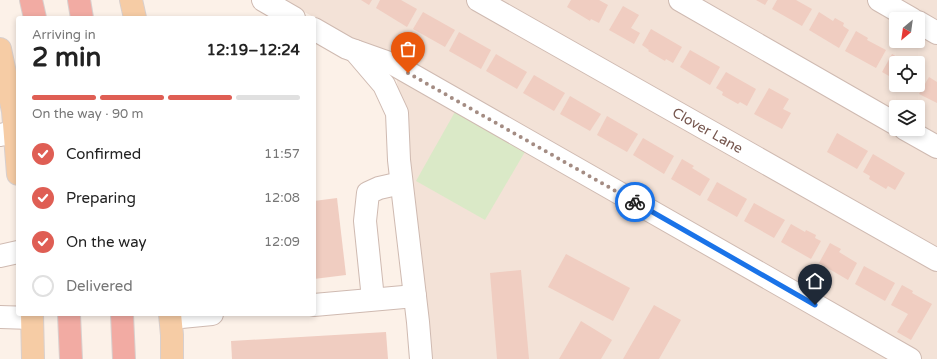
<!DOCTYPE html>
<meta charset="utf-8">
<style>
:root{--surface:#fff;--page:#f2f2f2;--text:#222;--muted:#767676;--line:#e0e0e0;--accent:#df5e54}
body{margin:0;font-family:"Varela Round",sans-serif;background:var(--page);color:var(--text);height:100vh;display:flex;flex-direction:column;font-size:15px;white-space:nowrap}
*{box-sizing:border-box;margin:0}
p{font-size:13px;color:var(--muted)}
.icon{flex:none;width:22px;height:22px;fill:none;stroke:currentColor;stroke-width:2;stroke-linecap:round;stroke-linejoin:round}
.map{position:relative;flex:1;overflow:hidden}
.sheet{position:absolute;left:16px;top:16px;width:300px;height:300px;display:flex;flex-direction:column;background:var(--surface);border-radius:4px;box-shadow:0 2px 6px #0003}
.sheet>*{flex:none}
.needle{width:26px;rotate:209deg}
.tools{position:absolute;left:889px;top:12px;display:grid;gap:8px}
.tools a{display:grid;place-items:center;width:36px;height:36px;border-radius:4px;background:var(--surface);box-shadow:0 2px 6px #0003;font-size:20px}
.pin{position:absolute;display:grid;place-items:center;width:34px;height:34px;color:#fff;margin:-41px -17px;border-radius:50% 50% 50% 0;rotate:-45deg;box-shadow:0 0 4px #0007}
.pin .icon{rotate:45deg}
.courier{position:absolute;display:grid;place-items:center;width:40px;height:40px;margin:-20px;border:3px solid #1a73e8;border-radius:50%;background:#fff;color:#222;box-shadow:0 1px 5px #0007}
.head em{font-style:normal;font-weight:800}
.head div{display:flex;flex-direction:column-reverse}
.head{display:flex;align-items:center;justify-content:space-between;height:68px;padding:0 16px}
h1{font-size:26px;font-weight:800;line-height:30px}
.bar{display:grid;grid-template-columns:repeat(4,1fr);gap:6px 4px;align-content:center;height:48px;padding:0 16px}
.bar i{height:5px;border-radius:3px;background:var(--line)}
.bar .current{background:var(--accent)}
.bar p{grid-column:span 4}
ol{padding:0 16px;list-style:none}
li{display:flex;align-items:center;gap:12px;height:44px}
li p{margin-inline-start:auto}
li .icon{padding:4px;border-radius:50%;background:var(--accent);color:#fff;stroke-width:4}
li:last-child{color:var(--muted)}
li i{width:22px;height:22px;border:2px solid var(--line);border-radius:50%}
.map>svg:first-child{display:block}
.residential{fill:#f3e2d7;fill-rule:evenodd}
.green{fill:#dae9c7}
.building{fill:#f0cdc1}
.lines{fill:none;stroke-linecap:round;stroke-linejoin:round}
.minor-casing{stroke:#cfbab1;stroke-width:24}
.major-casing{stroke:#d8cfcd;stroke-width:24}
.highway-casing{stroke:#d8cfcd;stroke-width:24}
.minor{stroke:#fff;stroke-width:22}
.major{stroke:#f6cca5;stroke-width:22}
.highway{stroke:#f2aba3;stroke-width:22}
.done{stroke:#a48c83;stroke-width:4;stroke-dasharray:0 7.2}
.route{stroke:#1a73e8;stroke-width:5}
.labels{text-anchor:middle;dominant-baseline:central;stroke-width:3;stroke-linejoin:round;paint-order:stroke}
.street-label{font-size:14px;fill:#75554d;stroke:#fef6ef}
</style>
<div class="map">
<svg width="937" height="359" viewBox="0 0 937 359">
<rect width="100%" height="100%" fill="#fcf1e8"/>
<path class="residential" d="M283,0h654v359h-510l-28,-264 -5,-33zM896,19h22v22h-22zM896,63h22v22h-22zM896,107h22v22h-22z"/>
<path class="green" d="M456,110l70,40 -41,70 -69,-39z"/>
<g class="building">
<path d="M361,0h11l-3,5z"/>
<path d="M380,0h21l16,9 -10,18 -31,-19z"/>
<path d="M571,0h28l9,5 -9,18 -8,-4 -1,2 -23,-14z"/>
<path d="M756,0h12l-3,5z"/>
<path d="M777,0h19l16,9 -10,17 -30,-17z"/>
<path d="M623,6l16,9 -8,13 9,5 -6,11 -25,-14z"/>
<path d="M423,12l32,18 -10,17 -32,-18z"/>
<path d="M819,12l14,9 2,-3 9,5 -1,3 6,4 -10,18 -30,-18z"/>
<path d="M651,29l31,18 -9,16 -7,-4 -1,2 -17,-10 1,-1 -7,-5z"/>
<path d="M856,31l12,7 -1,2 19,10 -10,18 -31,-17z"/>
<path d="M459,32l32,18 -10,19 -32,-18z"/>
<path d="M690,50l30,17 -10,18 -30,-18z"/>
<path d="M496,54l31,18 -10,17 -31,-18z"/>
<path d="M892,54l15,9h-11v17l-14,-8z"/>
<path d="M726,72l30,17 -9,17 -7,-4 -2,2 -16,-9 1,-3 -7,-4z"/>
<path d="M534,75l31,18 -11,18 -31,-18z"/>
<path d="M929,77l8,5v21l-18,-9z"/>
<path d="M769,88l20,11 -6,10 8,4 -9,16 -28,-15z"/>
<path d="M570,96l31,18 -11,17 -30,-17z"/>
<path d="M607,116l31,18 -11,18 -30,-17z"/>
<path d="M837,133l31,18 -11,18 -30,-17z"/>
<path d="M643,138l31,18 -10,18 -31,-19z"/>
<path d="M873,154l32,19 -10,17 -7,-4 -2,3 -17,-10 1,-3 -7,-4z"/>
<path d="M682,159l12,7 -2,2 18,11 -10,17 -29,-17z"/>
<path d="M717,182l30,17 -10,18 -30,-17z"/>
<path d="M337,198l9,77 -32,4v-78z"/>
<path d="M754,203l31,17 -11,18 -30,-17z"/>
<path d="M791,224l14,8 1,-2 10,5 -1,3 6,3 -10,18 -30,-17z"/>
<path d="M830,243l11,6 -2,3 18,11 -9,17 -29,-17z"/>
<path d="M566,254l64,34 -17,33 -65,-34z"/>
<path d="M864,266l31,17 -10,18 -30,-17z"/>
<path d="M521,270l8,89h-32l-7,-86z"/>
<path d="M902,285l11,6 -1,2 20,11 -21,36 -14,-8 11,-18 -17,-9z"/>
<path d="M654,305l27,15 -22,39h-36z"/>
<path d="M581,321l31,19 -11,19h-42z"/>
<path d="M386,332l2,27h-156l-1,-18z"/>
</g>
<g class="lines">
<defs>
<g id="minor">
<path d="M263,0l31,18"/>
<path id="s1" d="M478,0l459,260"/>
<path d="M680,0l216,124"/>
<path d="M879,0l33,19"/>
<path d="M918,22l19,11"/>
<path d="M314,29l33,19 48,17 515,294"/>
<path d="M355,51l29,34 13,28 2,47 19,162 3,37"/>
<path d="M905,129l32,18"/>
<path d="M0,135l14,-3"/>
<path d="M0,256l18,-4"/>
<path d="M373,299l-8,-78 3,-28 11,-5 22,-5"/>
<path d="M314,305l101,-9"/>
<path d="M0,317l32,1"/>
<path d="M171,318l41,-4"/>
</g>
<g id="major">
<path d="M131,0l4,18"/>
<path d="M0,49l13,62 5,63"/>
<path d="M32,314l1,45"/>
<path d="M170,314l2,21v24"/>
</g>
<g id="highway">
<path d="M31,0l4,18"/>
<path d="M79,0l3,18"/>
<path d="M69,314l2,45"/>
<path d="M122,314l2,45"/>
</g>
</defs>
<use href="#minor" class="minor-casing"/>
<use href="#major" class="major-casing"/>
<use href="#highway" class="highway-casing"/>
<use href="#minor" class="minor"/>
<use href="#major" class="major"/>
<use href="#highway" class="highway"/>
</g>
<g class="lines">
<path class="done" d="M408,73l227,129"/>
<path class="route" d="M635,202l180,103"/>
</g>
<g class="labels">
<g class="street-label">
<text stroke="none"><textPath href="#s1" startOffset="264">Clover Lane</textPath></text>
</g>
</g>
</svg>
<div class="tools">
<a><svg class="needle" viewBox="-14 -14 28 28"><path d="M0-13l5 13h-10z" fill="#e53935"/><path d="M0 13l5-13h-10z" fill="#767676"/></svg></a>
<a><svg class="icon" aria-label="locate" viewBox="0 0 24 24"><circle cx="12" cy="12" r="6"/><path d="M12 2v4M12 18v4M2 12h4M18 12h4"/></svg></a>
<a><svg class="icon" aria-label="layers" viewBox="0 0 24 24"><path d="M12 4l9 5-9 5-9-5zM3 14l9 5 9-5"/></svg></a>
</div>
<div class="pin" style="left:408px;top:73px;background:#ea580c"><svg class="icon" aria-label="bag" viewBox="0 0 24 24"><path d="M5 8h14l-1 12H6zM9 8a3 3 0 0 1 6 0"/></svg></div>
<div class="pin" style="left:815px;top:305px;background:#1f2937"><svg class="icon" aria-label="home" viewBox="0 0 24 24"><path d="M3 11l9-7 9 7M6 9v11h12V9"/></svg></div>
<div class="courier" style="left:635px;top:202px"><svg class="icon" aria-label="bike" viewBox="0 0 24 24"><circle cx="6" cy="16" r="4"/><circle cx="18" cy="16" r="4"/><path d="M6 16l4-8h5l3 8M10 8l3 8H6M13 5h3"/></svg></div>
<section class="sheet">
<div class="head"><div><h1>2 min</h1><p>Arriving in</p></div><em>12:19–12:24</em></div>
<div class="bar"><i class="current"></i><i class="current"></i><i class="current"></i><i></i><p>On the way · 90 m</p></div>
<ol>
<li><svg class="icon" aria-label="check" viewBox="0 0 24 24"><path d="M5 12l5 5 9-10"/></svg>Confirmed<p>11:57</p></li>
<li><svg class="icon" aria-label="check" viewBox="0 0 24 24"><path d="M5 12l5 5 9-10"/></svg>Preparing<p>12:08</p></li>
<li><svg class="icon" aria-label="check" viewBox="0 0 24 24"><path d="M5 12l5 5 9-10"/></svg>On the way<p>12:09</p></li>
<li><i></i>Delivered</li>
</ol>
</section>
</div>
